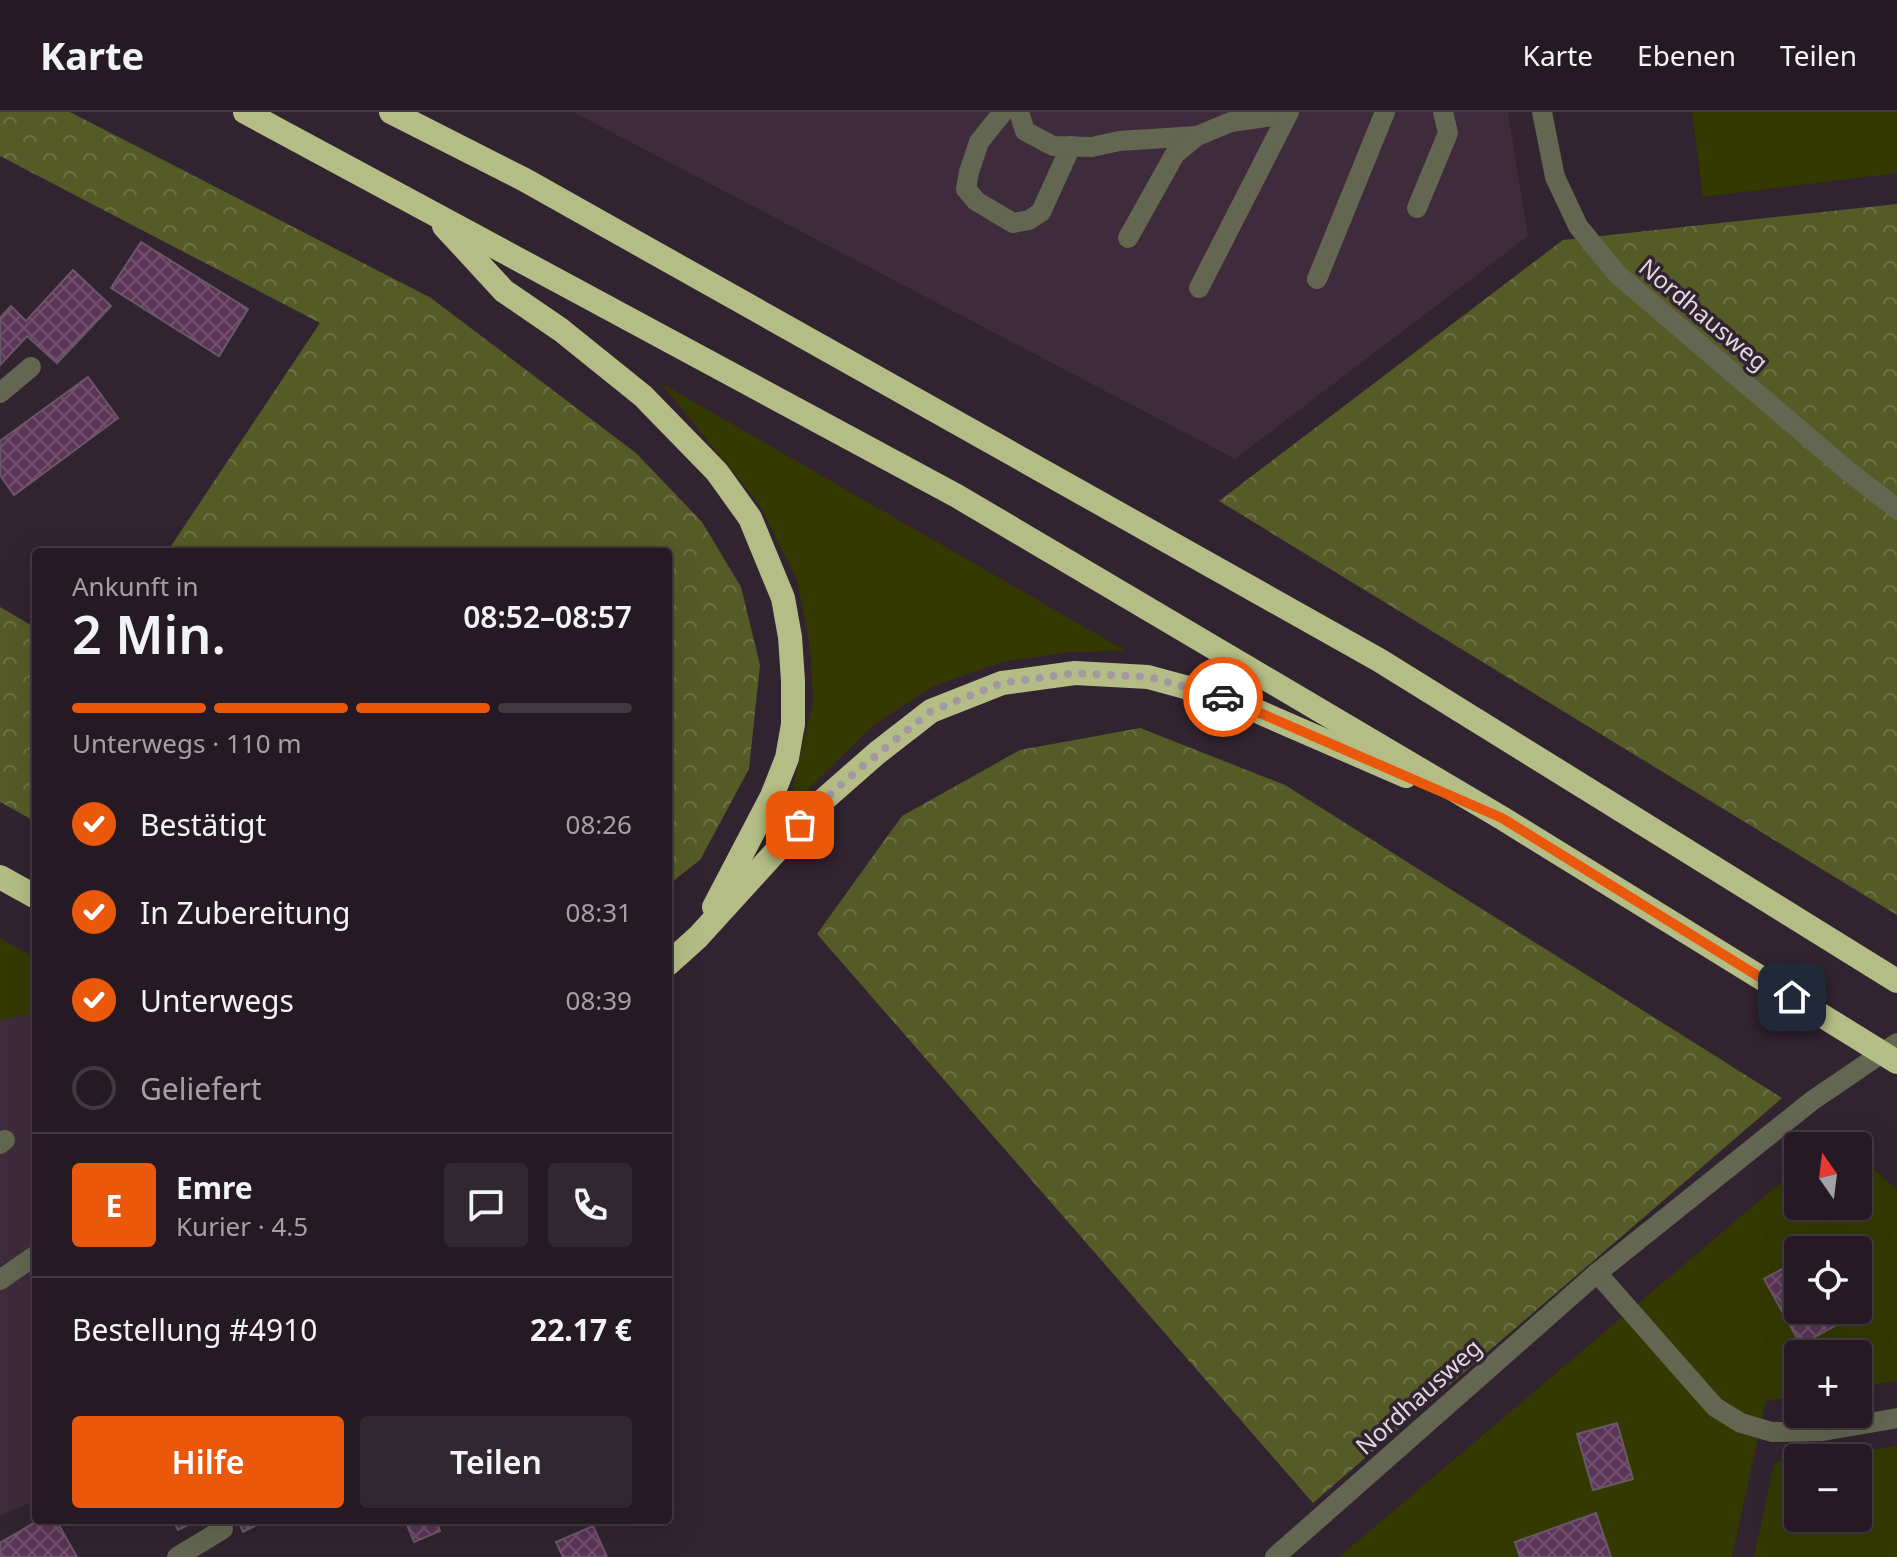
<!DOCTYPE html>
<html lang="de">
<meta charset="utf-8">
<style>
:root{--surface:#251a23;--page:#312730;--text:#f1f3f6;--muted:#a3a1a6;--line:#423841;--accent:#ea580c}
body{margin:0;font-family:"Noto Sans",sans-serif;background:var(--page);color:var(--text);height:100vh;display:flex;flex-direction:column;font-size:30px;white-space:nowrap}
*{box-sizing:border-box;margin:0}
p{font-size:26px;color:var(--muted)}
.icon{flex:none;width:44px;height:44px;fill:none;stroke:currentColor;stroke-width:2;stroke-linecap:round;stroke-linejoin:round}
.map{position:relative;flex:1;overflow:hidden}
.panel{position:absolute;left:32px;top:436px;width:640px;height:976px;display:flex;flex-direction:column;background:var(--surface);border-radius:8px;box-shadow:0 8px 32px #0002,0 0 0 2px var(--line)}
.panel>*{flex:none}
.needle{width:52px;rotate:346deg}
.tools{position:absolute;left:1784px;top:1020px;display:grid;gap:16px}
.tools a{display:grid;place-items:center;width:88px;height:88px;border-radius:8px;background:var(--surface);box-shadow:0 8px 32px #0002,0 0 0 2px var(--line);font-size:40px}
.pin{position:absolute;display:grid;place-items:center;width:68px;height:68px;color:#fff;margin:-34px;border-radius:16px;box-shadow:0 4px 12px #0006}
.courier{position:absolute;display:grid;place-items:center;width:80px;height:80px;margin:-40px;border:6px solid #ea580c;border-radius:50%;background:#fff;color:#222;box-shadow:0 2px 10px #0007}
.summary em{font-style:normal;font-weight:600}
.summary div{display:flex;flex-direction:column-reverse}
.summary{display:flex;align-items:center;justify-content:space-between;height:136px;padding:0 40px}
h1{font-size:52px;font-weight:600;line-height:60px}
.bar{display:grid;grid-template-columns:repeat(4,1fr);gap:12px 8px;align-content:center;height:96px;padding:0 40px}
.bar i{height:10px;border-radius:6px;background:var(--line)}
.bar .selected{background:var(--accent)}
.bar p{grid-column:span 4}
.line{display:flex;align-items:center;gap:20px;padding:0 40px;border-top:2px solid var(--line)}
.line div{flex:1}
.round{display:grid;place-items:center;flex:none;width:84px;height:84px;border-radius:8px;background:var(--page)}
ol{padding:0 40px;list-style:none}
li{display:flex;align-items:center;gap:24px;height:88px}
li p{margin-inline-start:auto}
li .icon{padding:8px;border-radius:50%;background:var(--accent);color:#fff;stroke-width:4}
li:last-child{color:var(--muted)}
li i{width:44px;height:44px;border:4px solid var(--line);border-radius:50%}
.action{display:flex;gap:16px;margin-top:auto;padding:16px 40px}
.action a{flex:1;height:92px;border-radius:8px;background:var(--accent);color:#fff;font-size:32px;font-weight:600;line-height:92px;text-align:center}
.action a+a{background:var(--page);color:var(--text)}
header{display:flex;align-items:center;gap:48px;box-sizing:border-box;height:112px;padding:0 40px;background:var(--surface);border-bottom:2px solid var(--line)}
header strong{font-size:38px}
nav{display:flex;gap:44px;margin-inline-start:auto;font-size:28px}
.map>svg:first-child{display:block}
.built{fill:#3e2b3b}
.green{fill:#343902;fill-rule:evenodd}
.forest{fill:url(#forest-crowns)}
.building{fill:url(#building-cross-hatch);stroke:#695967;stroke-width:2}
.lines{fill:none;stroke-linecap:round;stroke-linejoin:round}
.minor{stroke:#636651;stroke-width:20}
.highway{stroke:#b4bd85;stroke-width:24}
.done{stroke:#a398a1;stroke-width:8;stroke-dasharray:0 14.4}
.route{stroke:#ea580c;stroke-width:10}
.labels{text-anchor:middle;dominant-baseline:central;stroke-width:7;stroke-linejoin:round;paint-order:stroke}
.street-label{font-size:24px;fill:#e1d7df;stroke:#31232f}
</style>
<header>
<strong>Karte</strong>
<nav><a>Karte</a><a>Ebenen</a><a>Teilen</a></nav>
</header>
<div class="map">
<svg width="1897" height="1445" viewBox="0 0 1897 1445">
<defs>
<pattern id="forest-crowns" width="20" height="18" patternUnits="userSpaceOnUse" patternTransform="scale(2)"><rect width="20" height="18" fill="#555b27"/><path d="M2 6a3 3 0 1 1 6 0M12 15a3 3 0 1 1 6 0" fill="none" stroke="#6d7246"/></pattern>
<pattern id="building-cross-hatch" width="8" height="8" patternUnits="userSpaceOnUse" patternTransform="scale(2)"><rect width="8" height="8" fill="#5b3457"/><path d="M0 0l8 8M0 8l8-8" fill="none" stroke="#72516f"/></pattern>
</defs>
<rect width="100%" height="100%" fill="#31232f"/>
<g class="built">
<path d="M573,0h935l20,124 -293,223z"/>
<path d="M36,901v487l-36,16v-496z"/>
</g>
<g class="green">
<path d="M1692,0h205v61l-194,24z"/>
<path d="M661,271l465,268 -58,1 -66,10 -68,24 -59,38 -88,86 26,-107 -3,-56 -13,-67 -38,-76z"/>
<path d="M0,826l36,20v55l-36,7z"/>
<path d="M1858,1043l39,35v191l-39,6v-33h-60v42l-32,5 -34,156h-393l459,-389v38h60zM1798,1138h60v60h-60z"/>
<path d="M1897,1334v111h-143l20,-94 24,-4v59h60v-60h-49z"/>
</g>
<g class="forest">
<path d="M0,0h70l361,186 205,155 66,69 39,65 19,78 -11,104 -49,91 -32,25v-333h-501l153,-229 -320,-167z"/>
<path d="M1897,92v711l-678,-414 344,-261z"/>
<path d="M0,495l36,21v194l-36,-20z"/>
<path d="M1140,616l145,57 497,313 -469,405 -496,-569 85,-118 118,-66z"/>
</g>
<g class="building">
<path d="M141,130l107,67 -29,47 -108,-68z"/>
<path d="M73,158l38,36 -54,57 -30,-27 -27,29v-47l11,-12 15,15z"/>
<path d="M88,265l30,41 -104,77 -14,-20v-34z"/>
<path d="M1798,1148v50h60v-20l10,17 -67,38 -37,-66z"/>
<path d="M1617,1311l16,56 -40,11 -16,-56z"/>
<path d="M1596,1401l15,44h-91l-5,-15z"/>
<path d="M39,1408h17l21,37h-77v-14z"/>
<path d="M173,1408h25l-20,10z"/>
<path d="M238,1408h29l-24,12z"/>
<path d="M405,1408h31l4,11 -26,11z"/>
<path d="M593,1414l14,31h-44l-7,-15z"/>
</g>
<g class="lines">
<g class="minor">
<path d="M1003,0l-24,30 -10,30 -3,17 10,12 37,22 16,-3 12,-8 30,-66"/>
<path d="M1019,0l6,19 28,15 39,1 27,-6 78,-5"/>
<path d="M1542,0l13,65 23,49 39,48 231,197 49,38"/>
<path d="M1417,96l31,-75 -5,-21"/>
<path d="M1128,126l47,-84 22,-18 34,-14 56,-8"/>
<path d="M1317,167l68,-167"/>
<path d="M1199,176l90,-176"/>
<path d="M0,281l31,-26"/>
<path d="M0,1032l5,-4"/>
<path d="M1597,1161l118,134 26,16 31,9 51,-1 74,-13"/>
<path d="M0,1168l36,-25"/>
<path d="M177,1445l46,-28"/>
<path d="M1275,1445l322,-284 216,-173 84,-57"/>
</g>
<g class="highway">
<path d="M245,0l712,384 545,322 395,244"/>
<path d="M391,0l134,68 854,480 518,321"/>
<path d="M444,114l60,65 57,39 82,66 74,76 33,46 33,80 7,39 3,44v43l-6,34 -15,38 -58,111"/>
<path d="M0,765l36,20"/>
<path d="M668,852l30,-27 122,-134 57,-50 54,-42 71,-28 73,-10 73,4 81,22 177,77"/>
</g>
</g>
<g class="lines">
<path class="done" d="M800,713l20,-22 38,-33 73,-59 71,-28 73,-10 73,4 75,20"/>
<path class="route" d="M1223,585l279,121 290,179"/>
</g>
<g class="labels">
<g class="street-label">
<text transform="translate(1704 202) rotate(40)">Nordhausweg</text>
<text transform="translate(1418 1284) rotate(-42)">Nordhausweg</text>
</g>
</g>
</svg>
<div class="tools">
<a><svg class="needle" viewBox="-14 -14 28 28"><path d="M0-13l5 13h-10z" fill="#e53935"/><path d="M0 13l5-13h-10z" fill="#a3a1a6"/></svg></a>
<a><svg class="icon" aria-label="locate" viewBox="0 0 24 24"><circle cx="12" cy="12" r="6"/><path d="M12 2v4M12 18v4M2 12h4M18 12h4"/></svg></a>
<a>+</a>
<a>−</a>
</div>
<div class="pin" style="left:800px;top:713px;background:#ea580c"><svg class="icon" aria-label="bag" viewBox="0 0 24 24"><path d="M5 8h14l-1 12H6zM9 8a3 3 0 0 1 6 0"/></svg></div>
<div class="pin" style="left:1792px;top:885px;background:#1f2937"><svg class="icon" aria-label="home" viewBox="0 0 24 24"><path d="M3 11l9-7 9 7M6 9v11h12V9"/></svg></div>
<div class="courier" style="left:1223px;top:585px"><svg class="icon" aria-label="car" viewBox="0 0 24 24"><path d="M5 17H2v-5l4-1 3-4h7l3 4 3 1v5h-3M9 17h6M6 11h13"/><circle cx="7" cy="17" r="2"/><circle cx="17" cy="17" r="2"/></svg></div>
<section class="panel">
<div class="summary"><div><h1>2 Min.</h1><p>Ankunft in</p></div><em>08:52–08:57</em></div>
<div class="bar"><i class="selected"></i><i class="selected"></i><i class="selected"></i><i></i><p>Unterwegs · 110 m</p></div>
<ol>
<li><svg class="icon" aria-label="check" viewBox="0 0 24 24"><path d="M5 12l5 5 9-10"/></svg>Bestätigt<p>08:26</p></li>
<li><svg class="icon" aria-label="check" viewBox="0 0 24 24"><path d="M5 12l5 5 9-10"/></svg>In Zubereitung<p>08:31</p></li>
<li><svg class="icon" aria-label="check" viewBox="0 0 24 24"><path d="M5 12l5 5 9-10"/></svg>Unterwegs<p>08:39</p></li>
<li><i></i>Geliefert</li>
</ol>
<div class="line" style="height:144px"><b class="round" style="background:var(--accent);color:#fff">E</b><div><b>Emre</b><p>Kurier · 4.5</p></div><a class="round"><svg class="icon" aria-label="chat" viewBox="0 0 24 24"><path d="M4 5h16v11H9l-5 4z"/></svg></a><a class="round"><svg class="icon" aria-label="phone" viewBox="0 0 24 24"><path d="M5 4h4l2 5-3 2q2 4 5 5l2-3 5 2v4C11 20 4 13 5 4z"/></svg></a></div>
<div class="line" style="height:104px"><div>Bestellung #4910</div><b>22.17 €</b></div>
<div class="action"><a>Hilfe</a><a>Teilen</a></div>
</section>
</div>
